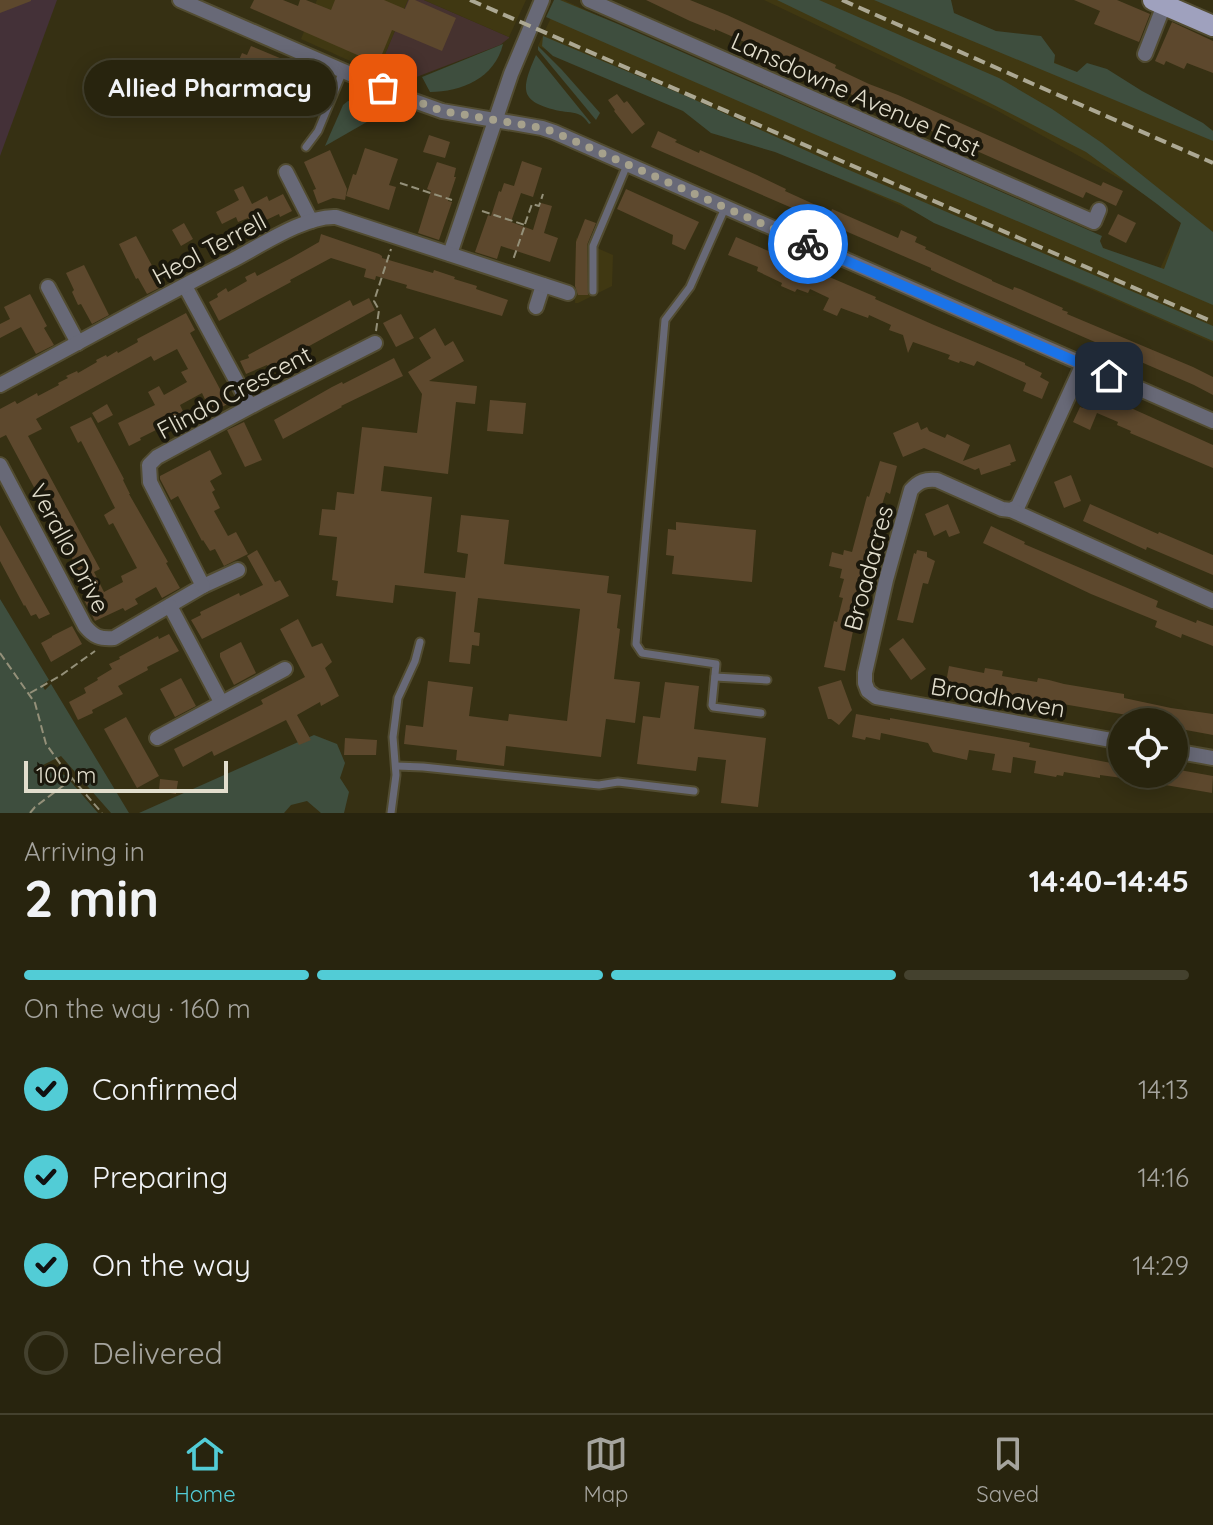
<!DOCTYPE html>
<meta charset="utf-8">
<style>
:root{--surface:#28240e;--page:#302c17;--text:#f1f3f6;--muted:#a5a49e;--line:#44412e;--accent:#52ccd6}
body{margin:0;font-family:Quicksand,sans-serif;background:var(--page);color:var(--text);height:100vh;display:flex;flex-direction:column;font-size:30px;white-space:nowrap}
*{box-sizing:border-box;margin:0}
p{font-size:26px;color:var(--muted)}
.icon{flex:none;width:44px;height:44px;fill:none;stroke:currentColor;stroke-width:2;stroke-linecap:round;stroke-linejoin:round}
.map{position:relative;height:813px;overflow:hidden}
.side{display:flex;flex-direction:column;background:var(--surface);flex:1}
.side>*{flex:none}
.controls{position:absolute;left:1108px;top:708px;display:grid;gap:16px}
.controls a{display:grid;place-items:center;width:80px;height:80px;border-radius:50%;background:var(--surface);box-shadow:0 4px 20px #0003,0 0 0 2px var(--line);font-size:40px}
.scale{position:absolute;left:24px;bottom:20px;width:204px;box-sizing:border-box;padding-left:8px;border:4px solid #e2decd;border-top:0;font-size:22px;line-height:28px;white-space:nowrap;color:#e2decd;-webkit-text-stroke:6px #1b180c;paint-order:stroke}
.pin{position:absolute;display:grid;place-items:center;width:68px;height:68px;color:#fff;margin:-34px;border-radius:16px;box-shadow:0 4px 12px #0006}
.courier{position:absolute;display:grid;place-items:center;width:80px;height:80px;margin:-40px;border:6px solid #1a73e8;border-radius:50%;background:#fff;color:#222;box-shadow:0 2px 10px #0007}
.bubble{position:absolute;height:56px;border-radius:28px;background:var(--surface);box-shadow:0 4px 20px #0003,0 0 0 2px var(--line);font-size:26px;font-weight:700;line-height:56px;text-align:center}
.overview em{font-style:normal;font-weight:700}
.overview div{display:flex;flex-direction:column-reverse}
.overview{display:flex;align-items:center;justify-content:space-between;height:136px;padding:0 24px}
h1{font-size:52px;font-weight:700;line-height:60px}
.bar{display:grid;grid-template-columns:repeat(4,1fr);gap:12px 8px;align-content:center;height:96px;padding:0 24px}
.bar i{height:10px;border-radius:6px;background:var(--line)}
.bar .on{background:var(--accent)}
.bar p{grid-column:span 4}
ol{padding:0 24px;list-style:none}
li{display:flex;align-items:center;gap:24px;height:88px}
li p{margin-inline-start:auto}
li .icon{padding:8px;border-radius:50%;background:var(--accent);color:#111;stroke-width:4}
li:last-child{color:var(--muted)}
li i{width:44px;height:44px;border:4px solid var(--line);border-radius:50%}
.dock{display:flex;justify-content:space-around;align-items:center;height:112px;border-top:2px solid var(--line);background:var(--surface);font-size:22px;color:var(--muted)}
.dock a{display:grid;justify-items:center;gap:4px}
.dock .on{color:var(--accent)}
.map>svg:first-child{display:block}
.commercial{fill:#46322f}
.built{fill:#403812}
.education{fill:#443138}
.green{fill:#3e4e3e}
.building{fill:#5d482d}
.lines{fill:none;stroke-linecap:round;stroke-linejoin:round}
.service-casing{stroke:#524c31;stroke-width:11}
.minor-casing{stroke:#524c31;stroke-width:18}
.primary-casing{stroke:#524c31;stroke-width:24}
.path{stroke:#949079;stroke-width:2;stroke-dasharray:8 4;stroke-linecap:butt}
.service{stroke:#686977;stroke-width:7}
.minor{stroke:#686977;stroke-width:14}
.primary{stroke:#9fa1be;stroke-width:20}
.rail{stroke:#aca893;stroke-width:4;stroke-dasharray:12 6;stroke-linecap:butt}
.done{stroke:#a6a18c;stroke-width:8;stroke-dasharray:0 14.4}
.route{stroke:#1a73e8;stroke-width:10}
.labels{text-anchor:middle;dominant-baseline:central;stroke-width:8;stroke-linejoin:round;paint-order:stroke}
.street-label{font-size:24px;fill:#e2decd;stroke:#1b180c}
</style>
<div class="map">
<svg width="1213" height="813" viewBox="0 0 1213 813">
<rect width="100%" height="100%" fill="#363013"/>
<path class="commercial" d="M408,0h16l85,37v1l-9,7 -94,36h-10l-19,-8z"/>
<g class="built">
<path d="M317,0h91l-31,73 -76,-34z"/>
<path d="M424,0h102l-17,37z"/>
<path d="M559,0h5l594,273 25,-53 -59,-39 -128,-71 -232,-110h143l306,130v213l-675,-297z"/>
<path d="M615,182l7,3 -25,63 16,7 -1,31 -34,17h-3l1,-65 14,6z"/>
</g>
<path class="education" d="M0,0h57l-57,156z"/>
<g class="green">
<path d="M554,0h6l58,24 484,212 -2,5 3,7 61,21 17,-46 -24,-19 -71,-52 -102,-52 -207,-100h42l180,78 53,31 50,34 111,89v73l-399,-171 -268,-117z"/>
<path d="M874,0h77l3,13 42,18 45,5 14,19 -1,8 23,9 10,-9 20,6 35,22 61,32 10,8v10z"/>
<path d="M543,36l150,63 149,68 371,159v15l-119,-52 -160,-66 -34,-20 -125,-51 -64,-19 -28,-22 -130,-55 -11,-10z"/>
<path d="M503,44c-8,34 -42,48 -73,48l-8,-15z"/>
<path d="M538,46l24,24 38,43 -4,7 -58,-70z"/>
<path d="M536,55l55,68 -2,1c-2,-3 -6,-8 -9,-9 -5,-3 -14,-3 -20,-4 -40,-9 -40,-20 -24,-56z"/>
<path d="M348,101l9,1 29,9 -61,35 18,-41z"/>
<path d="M0,599l49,81 -7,5 3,5 6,-6 78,129h-18l-50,-57 -26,13 30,6 33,38h-98z"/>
<path d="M314,735l23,9 8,19 -5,15 9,14 -5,21h-23l-14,-12 -16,4 -7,8h-145z"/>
</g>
<g class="building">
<path d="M0,0h31v1l-31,12z"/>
<path d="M254,0h29l15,6 2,-6h6l25,10 4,-10h49l21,9 4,-9h6l41,18 -14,33 -50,-21 -14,34 -128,-56z"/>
<path d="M646,0h44l37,15 81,37 28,13 -1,3 34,16 29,11 203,91 2,-4 20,9 -7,15 -30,-14 -3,6 -199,-88 -78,-37 1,-2 -17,-9 -75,-33v2l-25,-10z"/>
<path d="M1074,0h43l33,14 -11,28 -45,-18 6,-13z"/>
<path d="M1172,22l41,19v32l-26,-10 -3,6 -18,-8 -2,4 -9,-4z"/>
<path d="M251,46l67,28 -3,7 11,4 -8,20 -78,-33 1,-3 -5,-2 6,-14 5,2z"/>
<path d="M617,94l7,9 3,-2 18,23 -13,10 -18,-23 1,-1 -7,-10z"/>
<path d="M658,131l19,9 -2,2 24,11 1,-3 57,25 29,14 -1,2 46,21 1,-3 66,29 3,-8 16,7 -2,5 11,5 -1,2 67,31v1l21,9 1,-3 6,2 43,19 -1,2 6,2 -1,2 126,53 20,10v18l-19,-10 -237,-103 -26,-12v-2l-280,-121z"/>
<path d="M429,135l21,7 -5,16 -22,-6z"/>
<path d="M365,148l33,11 -9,26 7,2 -7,23 -43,-14 7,-22 3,1z"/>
<path d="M330,150l17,39 -2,11 -12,-2 -15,6 -5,-14 3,-1 -12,-27z"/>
<path d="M522,161l20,7 -9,29 -12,-4 -10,29 22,8 8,-27 11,3 -8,27 14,5 -8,24 -49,-16 -4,13 -22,-7 13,-37 3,1 8,-25 2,1 3,-9 10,3z"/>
<path d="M437,162l19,6 -2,9h2l-8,24 4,1 -13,38 -21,-7 13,-42 -4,-2z"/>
<path d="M243,186l9,18 15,-8 2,5 14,-7 9,17 -12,6 -1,-3 -15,7 -4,-7 -11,6 -1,-2 -10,4 -2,-5 -14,7 -6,-12 23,-12 -5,-10z"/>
<path d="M626,189l73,33 -14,28 -13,-6 1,-9 -56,-26z"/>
<path d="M1118,214l18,9 -10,20 -18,-9z"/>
<path d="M585,219l11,4 -9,22 1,50h-10l-3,-9 1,-44z"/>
<path d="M184,223l9,16 -12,7 -9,-16z"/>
<path d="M321,234l58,20 3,2v2l51,15 1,-3 21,7 -1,2 23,7 -1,3 32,11 -6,16 -96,-28 1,-3 -31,-9 -1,4 -11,-3 2,-8 -35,-11 -41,22 1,2 -72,39 -10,-19 9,-5 -1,-3 9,-6 2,4 19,-11 -2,-4 10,-5 2,4 34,-18 28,-16z"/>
<path d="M136,236l27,50 -16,8 -9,-16 -2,1 -17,-35z"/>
<path d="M736,237l140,60 -1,2 59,26 91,38v2l17,8 -2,4 9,5 -7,17 -19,-8 3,-8 -49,-22 -3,5 -14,-5 -1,2 -11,-4 2,-4 -37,-13 -5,11 -5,-18 -14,-5 2,-5 -22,-10 -1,3 -27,-10 -4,8 -14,-6 6,-12 -19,-9 -2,4 -11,-4 -2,3 -14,-6 1,-3 -25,-12 1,-4 -30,-12z"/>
<path d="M84,265l25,50 -17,9 -11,-20 -3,1 -6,-13 2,-2 -8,-17z"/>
<path d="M30,294l17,32 -3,2 10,17 -18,9 -15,-27 -21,11v-14l10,-5 -6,-12z"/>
<path d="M369,298l6,12 -106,58 -2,-3 -21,9 -6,-13 9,-3 -1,-3 102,-55 3,6z"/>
<path d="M186,313l9,17 -5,3 38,71 -17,8 -9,-19 -22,12 10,21 -10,5 -9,-17 -18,9 3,7 -16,8 1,2 -12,6 -11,-23 37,-18 -7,-13 11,-6 5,9 23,-13 -6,-10 7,-3 -11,-20 -23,12 -3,-5 -115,63 6,10 -14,7 72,133 -6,3 10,20 19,-10 -2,-6 16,-8 -24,-45 -4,2 -5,-10 11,-7 -34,-67 -3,2 -8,-16 21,-10 33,62 -1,1 7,14h-1l39,68 -2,1 14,25 -18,10 -6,-11 -21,12 3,5 -13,7 -2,-3 -28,13 -11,-21 6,-3 -9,-17 2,-1 -77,-144 -6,3v-29l15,-8 2,3 20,-11 1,3 21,-11 -1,-2 10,-5 -2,-2 11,-5 1,2 19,-11 -1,-2 10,-5 1,2 10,-6 1,2 20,-11 -1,-3z"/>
<path d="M401,314l13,24 -18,9 -13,-24z"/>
<path d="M435,328l10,18 8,-5 11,20 -35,20 48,5 -2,18 -19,-2 -8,72 -64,-8 -3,25 51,6 -8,76 41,5 3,-24 -11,-2 4,-37 48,5 -5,44 105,12 -2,17 14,2 -4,33 3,1 -6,50 26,3 -5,41 -29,-4 -5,38 -95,-11 -2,20 -48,-6 1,-10 -53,-6 2,-19 17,2 5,-46 45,6 -4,29 39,5 1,-7 58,7 13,-112 -102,-11 -4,34 6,1 -1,13 -7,-1 -2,19 -21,-2 7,-70 -61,-7 -2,18 -57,-7 2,-15 -6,-1 5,-43 -18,-2 3,-26 13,1 2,-18 17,2 8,-67 55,6 5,-39 -14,-22 23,-14 -12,-20z"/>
<path d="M394,358l9,18 -62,30 1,1 -59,32 -9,-19 58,-33 10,-5 1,2z"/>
<path d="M1091,390l122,55v23l-83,-35 1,-2 -14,-6 1,-3 -21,-9 -7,17 -17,-8 7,-15 3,1z"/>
<path d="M490,400l36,3 -3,31 -36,-3z"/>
<path d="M107,404l6,11 -15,8 -6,-10z"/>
<path d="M244,422l18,38 -17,7 -18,-37z"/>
<path d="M918,422l3,8 6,-3 2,4 16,7 2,-4 23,11 -7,16 47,-17 6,17 -6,2 1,2 -30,10 -2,-7 -4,2 -51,-22 -21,9 -10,-24z"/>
<path d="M210,450l12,24 -12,7 5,9 -3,2 8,16 -6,3 14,25 8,-4 12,22 -24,12 -9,-17 -5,2 -7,-11 -1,1 -24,-45 -7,4 -11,-21v-3z"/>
<path d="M880,461l17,5 -7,28 -4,-2 -10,32 3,1 -21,81 -13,65 -21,-4 10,-46 3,1 6,-24 -4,-1 5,-18 -4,-1 2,-9 -13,-3 3,-14 11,3 1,-5 8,2 15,-56 2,1z"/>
<path d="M1071,475l10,26 -17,7 -10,-26z"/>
<path d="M948,504l12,29 -11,4 -3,-7 -12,6 -9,-22z"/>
<path d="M1090,504l68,30 1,-2 54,23v20l-66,-28 -1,3 -63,-29z"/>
<path d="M676,522l80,8 -4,52 -80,-8 2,-18 -8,-1 2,-26 8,1z"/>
<path d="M0,525l50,89 -11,5 -3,-5 -5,2 -6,-11 -1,1 -24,-45z"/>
<path d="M991,526l34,16 -1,2 134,57 -2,6 40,16 1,-3 16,6v20l-31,-12 -1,4 -26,-11 2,-6 -66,-27 -108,-51z"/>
<path d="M257,550l18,32 5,-2 9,16 -87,43 -11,-19 10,-5 -1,-3 39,-19 1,3 23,-11 -16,-29z"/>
<path d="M917,550l10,2v5l8,4 -7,23 -5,-1 -10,40 -16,-3 17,-67 2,1z"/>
<path d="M298,619l14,28 10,-4 10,19 -7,6 14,28 -18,10 -1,-4 -23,13 14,25 -12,5 -13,-25 -72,36 -2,-5 -29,16 -9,-18 89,-45 -2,-4 44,-23 -25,-48z"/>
<path d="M72,626l10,18 -31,18 -10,-19 11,-6v-1z"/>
<path d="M169,634l10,17 -32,16 1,3 -30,16 5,8 -31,16 1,3 -15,7 -9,-18 17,-9 -2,-5 14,-8 -1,-2 15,-9 -3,-5 11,-5 -1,-2 39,-21 1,3z"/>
<path d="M903,638l23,31 -15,11 -22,-31z"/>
<path d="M241,642l15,31 -22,12 -14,-28v-4z"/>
<path d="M949,666l35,7 1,-5 18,3 -1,5 35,6 1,-4 11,2 15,4 60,10v4l47,10 42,6v21l-38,-7 1,-6h-35l-15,-3 1,-4 -76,-13 -5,-1 -1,5 -54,-12 -46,-6z"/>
<path d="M181,678l15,28 -21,11 -15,-28z"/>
<path d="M841,680l11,30 -13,15 -8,-6h-3l-10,-32z"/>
<path d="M665,682l34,4 -5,43 72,9 -8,69 -37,-4 5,-43 -28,-3 -2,14 -59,-7 6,-48 17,2z"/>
<path d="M856,714l34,6v-2l140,25 -1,4 82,16 1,-4 10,2v17l-22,-3v3l-36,-6 -1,4 -6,-1 -1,2 -22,-4 2,-12 -23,-4 -2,16 -19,-3 3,-16 -26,-4 -2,10 -34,-8 -5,-9 -47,-10 -1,7 -14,-3 -1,3 -13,-3z"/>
<path d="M126,717l33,59 -22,12 -33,-59z"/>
<path d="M345,738l32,2 -1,15h-32z"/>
<path d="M1174,769l39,7 -1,17 -76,-13v-6h38z"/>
<path d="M160,779l18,2 -2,13 -17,-3z"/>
</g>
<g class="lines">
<defs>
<g id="service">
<path d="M306,147l12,-16 25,-60"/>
<path d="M725,208l-35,79 -25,33 -29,324 6,9 74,11 -4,41 1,2 48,6"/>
<path d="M593,291v-45l34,-81"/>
<path d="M715,677l52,3"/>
<path d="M396,766l27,1 176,18 19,-3 76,9"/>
<path d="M391,813l5,-38 -3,-38 5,-39 17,-37 5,-19"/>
</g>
<g id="minor">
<path d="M180,0l223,97 39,14 100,17 12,4 659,289"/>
<path d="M589,0l505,222 5,-12"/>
<path d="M1145,54l21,-54"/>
<path d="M286,172l25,49"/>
<path d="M450,254l61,-180 31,-74"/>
<path d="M185,286l65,120"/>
<path d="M48,287l30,56"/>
<path d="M536,307l7,-22"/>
<path d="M1083,364l-65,142 -7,4 -9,-1 -65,-29c-12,-1 -18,1 -26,10l-25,90 -21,93v10l3,8 8,6 246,45"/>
<path d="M0,385c76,-41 152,-83 229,-123 28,-14 76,-47 107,-45l232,76"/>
<path d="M0,465l85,161c9,11 15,13 29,12l89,-52 35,-16"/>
<path d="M1011,510l202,91"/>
<path d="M203,586l-53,-104 -1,-17 8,-8 102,-55 116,-59"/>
<path d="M170,606l51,96"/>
<path d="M157,738l128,-69"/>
<path d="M1174,751l39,7"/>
</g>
<path id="primary" d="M1153,0l60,26"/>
</defs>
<use href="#service" class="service-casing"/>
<use href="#minor" class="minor-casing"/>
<use href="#primary" class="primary-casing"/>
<g class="path">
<path d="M400,183l52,17"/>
<path d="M482,211l43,14 -12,35"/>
<path d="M525,224l7,-20 7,2 4,-12"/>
<path d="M376,331l3,-21 -5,-9 17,-52"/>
<path d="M0,653l35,50 11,41 18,25 38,44"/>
<path d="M30,693l30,-17 35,-25"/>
<path d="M30,813l5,-6 37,-28"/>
</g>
<use href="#service" class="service"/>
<use href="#minor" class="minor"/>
<use href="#primary" class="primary"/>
<g class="rail">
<path d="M470,0l743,322"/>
<path d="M842,0l371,163"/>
</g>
</g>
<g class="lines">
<path class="done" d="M383,88l59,23 100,17 12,4 254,112"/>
<path class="route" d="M808,244l301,132"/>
</g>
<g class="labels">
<g class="street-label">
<text transform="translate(856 94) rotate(24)">Lansdowne Avenue East</text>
<text transform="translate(209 248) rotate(-28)">Heol Terrell</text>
<text transform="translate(234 392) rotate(-28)">Flindo Crescent</text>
<text transform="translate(70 548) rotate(62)">Verallo Drive</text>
<text transform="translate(868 568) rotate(-75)">Broadacres</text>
<text transform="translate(998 697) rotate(10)">Broadhaven</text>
</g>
</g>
</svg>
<div class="controls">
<a><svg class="icon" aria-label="locate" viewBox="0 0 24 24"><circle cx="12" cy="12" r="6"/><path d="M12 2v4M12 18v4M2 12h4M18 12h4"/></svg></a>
</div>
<div class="scale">100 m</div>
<div class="pin" style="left:383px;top:88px;background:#ea580c"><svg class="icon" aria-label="bag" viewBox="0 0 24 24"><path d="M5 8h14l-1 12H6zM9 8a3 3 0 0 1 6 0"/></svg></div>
<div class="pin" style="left:1109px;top:376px;background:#1f2937"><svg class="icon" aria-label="home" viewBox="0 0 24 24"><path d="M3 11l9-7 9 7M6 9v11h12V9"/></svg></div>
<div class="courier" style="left:808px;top:244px"><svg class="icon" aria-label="bike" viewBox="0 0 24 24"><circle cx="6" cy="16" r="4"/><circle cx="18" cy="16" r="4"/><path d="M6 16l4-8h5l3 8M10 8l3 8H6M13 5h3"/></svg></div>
<div class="bubble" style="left:84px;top:60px;width:252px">Allied Pharmacy</div>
</div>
<section class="side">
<div class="overview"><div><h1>2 min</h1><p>Arriving in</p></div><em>14:40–14:45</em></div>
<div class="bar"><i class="on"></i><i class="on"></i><i class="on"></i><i></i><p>On the way · 160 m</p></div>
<ol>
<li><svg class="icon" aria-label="check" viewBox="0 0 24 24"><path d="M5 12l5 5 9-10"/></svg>Confirmed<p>14:13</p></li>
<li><svg class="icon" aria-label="check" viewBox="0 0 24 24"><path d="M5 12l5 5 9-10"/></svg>Preparing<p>14:16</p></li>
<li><svg class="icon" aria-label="check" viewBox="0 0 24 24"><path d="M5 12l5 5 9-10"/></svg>On the way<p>14:29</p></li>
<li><i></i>Delivered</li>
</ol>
</section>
<nav class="dock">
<a class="on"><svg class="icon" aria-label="home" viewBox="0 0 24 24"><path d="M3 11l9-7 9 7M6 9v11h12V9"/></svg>Home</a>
<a><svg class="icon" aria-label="map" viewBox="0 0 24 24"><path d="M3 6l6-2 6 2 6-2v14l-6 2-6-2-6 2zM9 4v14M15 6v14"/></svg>Map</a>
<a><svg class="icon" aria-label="saved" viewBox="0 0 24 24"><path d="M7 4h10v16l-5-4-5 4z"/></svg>Saved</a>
</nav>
